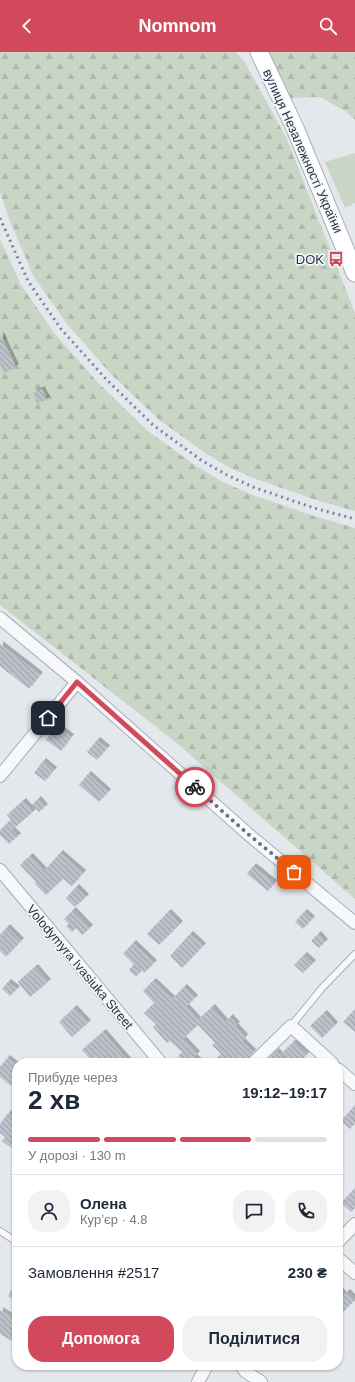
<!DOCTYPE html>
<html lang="uk">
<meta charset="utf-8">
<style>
:root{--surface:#fff;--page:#f2f2f3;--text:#1f2937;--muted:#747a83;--line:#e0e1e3;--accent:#d1495b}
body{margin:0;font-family:Arial,sans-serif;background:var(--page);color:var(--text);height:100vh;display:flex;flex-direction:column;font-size:15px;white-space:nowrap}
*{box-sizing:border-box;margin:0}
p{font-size:13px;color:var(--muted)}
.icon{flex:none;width:22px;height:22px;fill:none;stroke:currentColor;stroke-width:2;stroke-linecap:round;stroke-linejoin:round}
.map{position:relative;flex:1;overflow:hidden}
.panel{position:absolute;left:12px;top:1006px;width:331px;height:312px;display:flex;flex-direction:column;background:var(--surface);border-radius:16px;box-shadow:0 1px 3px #0004}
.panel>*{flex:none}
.pin{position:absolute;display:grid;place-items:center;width:34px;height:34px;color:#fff;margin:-17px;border-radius:8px;box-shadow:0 2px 6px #0006}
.courier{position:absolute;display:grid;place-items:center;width:40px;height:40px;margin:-20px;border:3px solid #d1495b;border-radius:50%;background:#fff;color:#222;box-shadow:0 1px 5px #0007}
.head em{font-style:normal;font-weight:700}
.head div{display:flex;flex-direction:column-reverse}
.head{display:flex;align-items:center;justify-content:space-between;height:68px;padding:0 16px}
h1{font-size:26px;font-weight:700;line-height:30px}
.bar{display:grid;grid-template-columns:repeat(4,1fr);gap:6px 4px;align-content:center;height:48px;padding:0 16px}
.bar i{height:5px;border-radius:3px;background:var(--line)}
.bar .active{background:var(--accent)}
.bar p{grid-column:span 4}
.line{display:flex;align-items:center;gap:10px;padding:0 16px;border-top:1px solid var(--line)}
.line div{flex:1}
.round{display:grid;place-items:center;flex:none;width:42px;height:42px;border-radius:16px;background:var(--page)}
.action{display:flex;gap:8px;margin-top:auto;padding:8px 16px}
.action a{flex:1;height:46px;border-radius:16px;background:var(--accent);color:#fff;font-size:16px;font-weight:700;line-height:46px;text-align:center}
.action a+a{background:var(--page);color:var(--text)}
header{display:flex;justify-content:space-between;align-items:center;height:52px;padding:0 16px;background:var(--accent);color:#fff;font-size:18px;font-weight:700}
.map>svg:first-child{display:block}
.forest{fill:url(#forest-firs)}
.green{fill:#c9d6c5}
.building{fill:url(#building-back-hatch);filter:url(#shadow)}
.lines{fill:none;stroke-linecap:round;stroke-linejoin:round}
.lane-casing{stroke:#a9aeb7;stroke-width:8}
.street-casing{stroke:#a9aeb7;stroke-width:14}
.secondary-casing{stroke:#a9aeb7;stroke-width:19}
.lane{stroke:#f7f8fa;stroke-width:6}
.street{stroke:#f7f8fa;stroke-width:12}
.secondary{stroke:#fff;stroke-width:17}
.rail{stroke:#7d8696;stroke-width:3;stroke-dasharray:2 4;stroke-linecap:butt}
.done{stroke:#6c737f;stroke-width:4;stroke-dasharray:0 7.2}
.route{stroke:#d1495b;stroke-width:5}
.labels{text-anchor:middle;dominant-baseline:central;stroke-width:3.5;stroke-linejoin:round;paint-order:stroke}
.street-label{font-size:13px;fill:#2b3445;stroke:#f4f6f9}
.poi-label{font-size:13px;fill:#2b3445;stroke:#f4f6f9;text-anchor:end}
</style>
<header><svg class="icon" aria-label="back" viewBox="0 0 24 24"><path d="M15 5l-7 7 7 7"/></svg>Nomnom<svg class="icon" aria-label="search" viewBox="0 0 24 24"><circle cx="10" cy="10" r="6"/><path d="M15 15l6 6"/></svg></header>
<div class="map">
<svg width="355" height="1330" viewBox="0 0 355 1330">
<defs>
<pattern id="forest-firs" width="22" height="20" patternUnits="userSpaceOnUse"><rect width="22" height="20" fill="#c9d6c5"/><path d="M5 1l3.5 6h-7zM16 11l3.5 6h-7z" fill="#adb8ab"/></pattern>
<pattern id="building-back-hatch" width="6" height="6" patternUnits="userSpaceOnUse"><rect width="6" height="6" fill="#bbc0ca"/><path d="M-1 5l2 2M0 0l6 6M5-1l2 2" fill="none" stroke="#989da6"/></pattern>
<filter id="shadow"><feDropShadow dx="3" dy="-3" stdDeviation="0" flood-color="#0004"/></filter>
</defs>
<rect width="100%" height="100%" fill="#e4e7ec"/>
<g class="forest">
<path d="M0,0h235l8,7 44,80 68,174v198l-39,-11 -60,-21 -26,-11 -25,-15 -47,-34 -47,-45 -44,-50 -33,-47 -23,-53 -11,-31z"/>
<path d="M265,0h90v68l-10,-9 -25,-14 -30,1z"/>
<path d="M0,187l21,46 34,49 45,51 48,46 48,35 27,16 27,12 61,21 44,13v371l-182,-159 -173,-135z"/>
</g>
<path class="green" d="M355,101v50l-10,5 -20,-46z"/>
<g class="building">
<path d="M0,282l16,33 -12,6 -4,-9z"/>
<path d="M42,337l5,11 -10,3 -4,-10z"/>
<path d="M0,592l40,31 -11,14 -29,-23z"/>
<path d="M56,674l15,11 -10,14 -15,-11z"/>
<path d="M97,688l10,8 -10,12 -10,-8z"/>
<path d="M43,709l11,9 -9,11 -11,-8z"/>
<path d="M88,722l20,18 -9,10 -20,-17z"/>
<path d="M38,747l7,8 -6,5 -7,-7z"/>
<path d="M23,749l10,11 -21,18 6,6 -9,8 -9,-9v-5l11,-10 -4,-5z"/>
<path d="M60,801l23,20 -11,13 -9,-7 -17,16 -11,-11 1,-2 -16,-17 10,-9 14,15z"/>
<path d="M253,814l21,17 -6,8 -21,-17z"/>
<path d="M76,835l10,10 -11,10 -9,-9z"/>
<path d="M73,858l17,18 -8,7 -6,-7 -4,4 -6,-6 3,-2 -5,-5z"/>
<path d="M168,860l12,12 -21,21 -12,-11z"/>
<path d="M304,860l8,7 -9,10 -8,-7z"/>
<path d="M7,875l14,14 -15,16 -6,-6v-16z"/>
<path d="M190,882l13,12 -21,22 -12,-12z"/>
<path d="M318,882l7,8 -6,6 -8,-7z"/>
<path d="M133,891l21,20 -10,10 -2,-3 -6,7 -7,-7 5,-6 -11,-10z"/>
<path d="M304,903l9,8 -10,10 -9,-8z"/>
<path d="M35,915l13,15 -18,15 -12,-15z"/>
<path d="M153,929l19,18 12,-12 11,11 -9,9 12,13 14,-13 13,15 5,-5 7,8 -2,1 10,11 -3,4 11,11 -9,11 -4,-4 -4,4h-24l9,-9 -9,-9 3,-2 -17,-18 -15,14 14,15 -3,3 7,6h-17l-6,-7 4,-4 -12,-11 -3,2 -14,-16 3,-3 -12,-11 10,-10 -11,-12z"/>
<path d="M8,930l9,7 -7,7 -8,-7z"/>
<path d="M74,956l14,15 -16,14 -13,-15z"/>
<path d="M355,957v23l-12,-10z"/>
<path d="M324,961l11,12 -13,13 -12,-12z"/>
<path d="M103,980l27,31h-31l-5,-6 -3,3 -9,-10z"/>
<path d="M294,989l13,13 -8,9h-8l-10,-9z"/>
<path d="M276,999l12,12h-24z"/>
<path d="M7,1006l10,8v13l-6,7 -11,-9v-10z"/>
<path d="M355,1053v18l-5,6 -9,-8z"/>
<path d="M8,1061l9,7v32l-15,-11 3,-4 -5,-4v-9z"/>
<path d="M355,1136v20l-4,4 -10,-9z"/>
<path d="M17,1229v21l-9,-6z"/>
<path d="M338,1237l6,6 3,-3 8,8 -17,17z"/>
<path d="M0,1258l17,11v23l-17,-10z"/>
</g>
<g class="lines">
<defs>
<g id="lane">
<path d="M291,974l31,-38 33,-34"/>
<path d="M0,1179l17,11"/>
</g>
<g id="street">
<path d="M0,566l77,64 171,152 107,89"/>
<path d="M0,724l77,-94"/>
<path d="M0,818l161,193"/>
<path d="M253,1011l38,-37 41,37"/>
<path d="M338,1017l17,15"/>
<path d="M338,1190l17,-18"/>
<path d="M338,1206l17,15"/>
<path d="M241,1313l4,6 16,11"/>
<path d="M198,1330l9,-17"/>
</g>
<path id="secondary" d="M259,0l36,76 60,145"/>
</defs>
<use href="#lane" class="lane-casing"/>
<use href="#street" class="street-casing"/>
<use href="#secondary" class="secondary-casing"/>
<use href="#lane" class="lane"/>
<use href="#street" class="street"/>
<use href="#secondary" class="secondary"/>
<path class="rail" d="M0,166l28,63 33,48 45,50 47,46 48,35 26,15 26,12 61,21 41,11"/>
</g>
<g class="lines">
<path class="done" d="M195,735l53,47 46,38"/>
<path class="route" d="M48,666l29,-36 118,105"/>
</g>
<defs>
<symbol id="bus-bare" viewBox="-9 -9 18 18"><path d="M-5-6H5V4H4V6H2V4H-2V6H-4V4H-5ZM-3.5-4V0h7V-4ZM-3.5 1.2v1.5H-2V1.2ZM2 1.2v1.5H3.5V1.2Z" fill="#d1495b" stroke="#f4f6f9" stroke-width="2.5" paint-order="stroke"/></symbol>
</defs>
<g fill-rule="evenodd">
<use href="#bus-bare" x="325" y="196" width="22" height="22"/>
</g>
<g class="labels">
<g class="street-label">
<text transform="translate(303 99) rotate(66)">вулиця Незалежності України</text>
<text transform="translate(80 915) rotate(50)">Volodymyra Ivasiuka Street</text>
</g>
<g class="poi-label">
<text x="324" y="207">DOK</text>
</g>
</g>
</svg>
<div class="pin" style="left:294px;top:820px;background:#ea580c"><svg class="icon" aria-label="bag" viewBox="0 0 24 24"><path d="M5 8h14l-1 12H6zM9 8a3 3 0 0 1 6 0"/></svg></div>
<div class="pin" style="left:48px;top:666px;background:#1f2937"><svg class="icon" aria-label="home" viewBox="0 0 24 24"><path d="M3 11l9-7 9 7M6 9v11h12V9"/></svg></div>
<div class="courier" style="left:195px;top:735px"><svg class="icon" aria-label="bike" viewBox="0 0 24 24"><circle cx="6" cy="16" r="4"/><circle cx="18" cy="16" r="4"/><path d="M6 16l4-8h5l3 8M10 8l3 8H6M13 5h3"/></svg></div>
<section class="panel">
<div class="head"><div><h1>2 хв</h1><p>Прибуде через</p></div><em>19:12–19:17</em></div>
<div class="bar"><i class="active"></i><i class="active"></i><i class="active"></i><i></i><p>У дорозі · 130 m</p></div>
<div class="line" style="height:72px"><a class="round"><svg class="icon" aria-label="person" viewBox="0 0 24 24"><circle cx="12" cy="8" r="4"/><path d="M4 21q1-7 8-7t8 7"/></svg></a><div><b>Олена</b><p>Кур’єр · 4.8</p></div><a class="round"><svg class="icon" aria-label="chat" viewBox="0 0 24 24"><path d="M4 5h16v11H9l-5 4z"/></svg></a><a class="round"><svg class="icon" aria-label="phone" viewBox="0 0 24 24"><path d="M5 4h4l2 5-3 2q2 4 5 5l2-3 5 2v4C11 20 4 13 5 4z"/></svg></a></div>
<div class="line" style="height:52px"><div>Замовлення #2517</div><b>230 ₴</b></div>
<div class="action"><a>Допомога</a><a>Поділитися</a></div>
</section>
</div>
